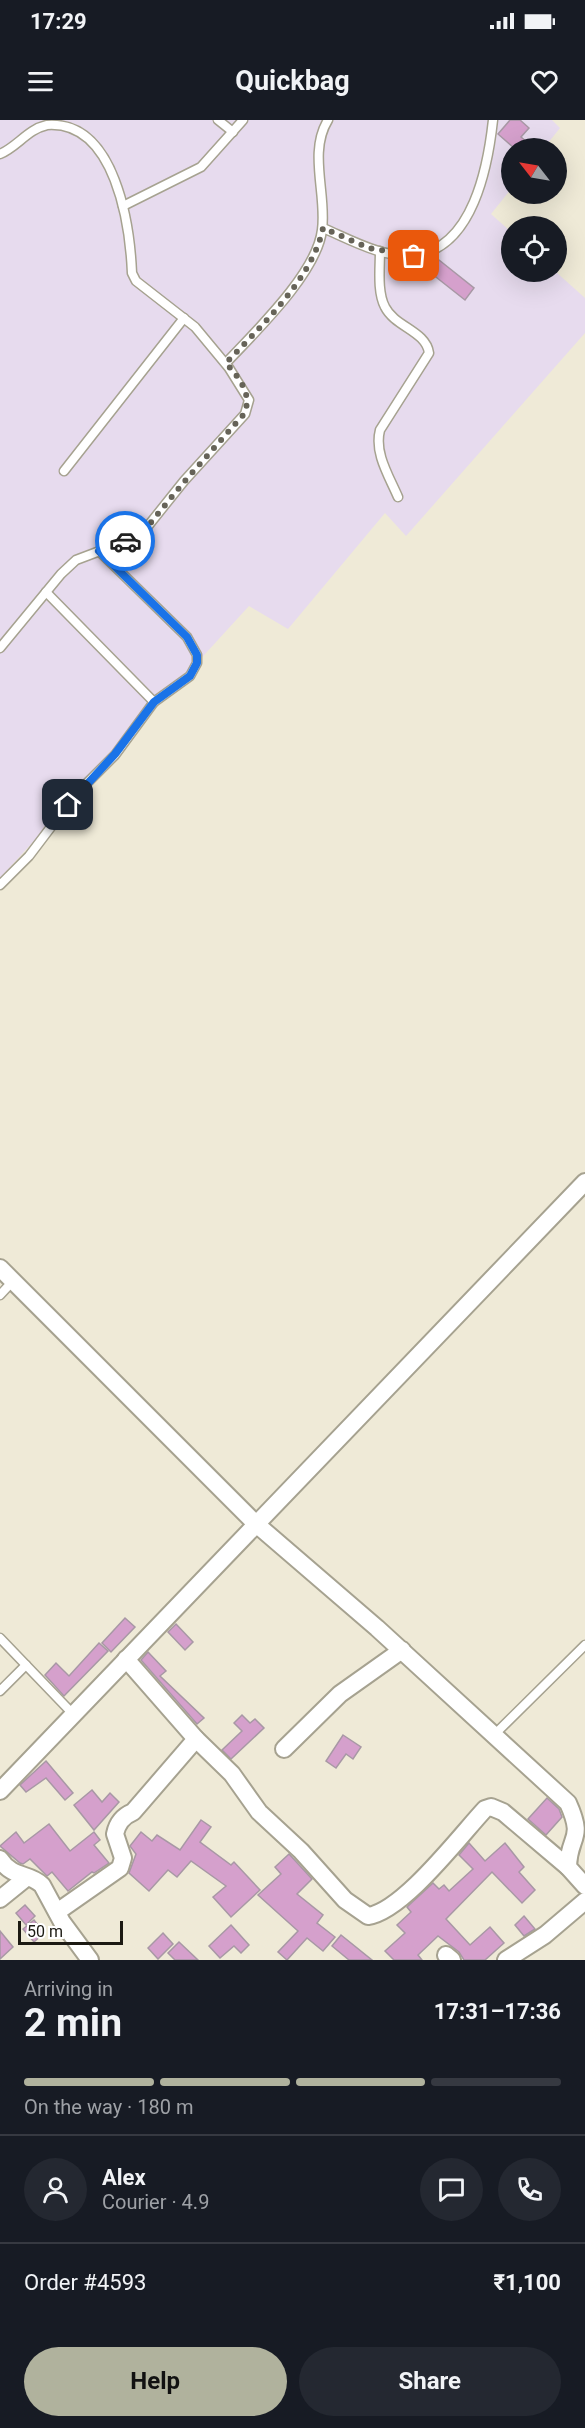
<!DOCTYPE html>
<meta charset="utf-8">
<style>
:root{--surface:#171b24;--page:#242831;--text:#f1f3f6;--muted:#9ea1a6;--line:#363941;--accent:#b0b29d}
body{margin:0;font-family:Roboto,sans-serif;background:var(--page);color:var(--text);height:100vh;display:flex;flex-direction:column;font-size:22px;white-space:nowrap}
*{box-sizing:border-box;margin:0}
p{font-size:20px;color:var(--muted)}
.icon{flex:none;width:33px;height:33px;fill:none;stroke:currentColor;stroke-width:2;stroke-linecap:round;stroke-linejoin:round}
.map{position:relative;height:1840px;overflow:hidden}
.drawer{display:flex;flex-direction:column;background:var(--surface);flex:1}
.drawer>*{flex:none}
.needle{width:39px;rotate:301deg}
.buttons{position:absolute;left:501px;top:18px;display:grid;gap:12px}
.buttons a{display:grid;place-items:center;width:66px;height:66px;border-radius:50%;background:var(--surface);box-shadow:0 6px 24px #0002;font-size:30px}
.scale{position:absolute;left:18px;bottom:15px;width:105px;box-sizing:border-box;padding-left:6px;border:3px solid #1c1a13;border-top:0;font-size:16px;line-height:21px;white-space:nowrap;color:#1c1a13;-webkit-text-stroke:4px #fff;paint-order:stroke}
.pin{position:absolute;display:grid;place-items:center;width:51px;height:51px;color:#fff;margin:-26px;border-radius:12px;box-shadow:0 3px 9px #0006}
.courier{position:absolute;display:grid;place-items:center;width:60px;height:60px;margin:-30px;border:4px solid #1a73e8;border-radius:50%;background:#fff;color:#222;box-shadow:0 2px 8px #0007}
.head em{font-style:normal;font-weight:700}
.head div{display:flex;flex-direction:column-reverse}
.head{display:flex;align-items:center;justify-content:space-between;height:102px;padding:0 24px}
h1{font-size:39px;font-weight:700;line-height:45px}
.bar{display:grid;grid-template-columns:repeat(4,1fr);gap:9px 6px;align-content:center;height:72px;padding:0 24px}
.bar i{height:8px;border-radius:4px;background:var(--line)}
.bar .current{background:var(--accent)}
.bar p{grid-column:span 4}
.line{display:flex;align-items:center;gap:15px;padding:0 24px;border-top:2px solid var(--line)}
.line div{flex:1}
.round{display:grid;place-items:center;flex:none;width:63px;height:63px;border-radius:32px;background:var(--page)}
.action{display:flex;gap:12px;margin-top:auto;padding:12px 24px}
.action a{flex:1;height:69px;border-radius:36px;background:var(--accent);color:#111;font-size:24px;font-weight:700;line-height:69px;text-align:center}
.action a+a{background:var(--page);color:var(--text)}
.status{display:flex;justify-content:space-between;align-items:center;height:42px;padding:0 30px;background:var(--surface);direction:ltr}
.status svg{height:16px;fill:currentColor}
header{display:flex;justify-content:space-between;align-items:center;height:78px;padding:0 24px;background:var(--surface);font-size:27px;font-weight:700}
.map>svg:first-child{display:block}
.industrial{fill:#e7dbee}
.building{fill:#d5a0cc;stroke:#a898a5;stroke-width:1.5}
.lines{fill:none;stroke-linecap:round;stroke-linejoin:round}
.lane-casing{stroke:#a6a290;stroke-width:11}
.street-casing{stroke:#a6a290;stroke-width:20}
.lane{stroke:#fff;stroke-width:8}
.street{stroke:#fff;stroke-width:16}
.done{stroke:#666358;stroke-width:6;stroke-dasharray:0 10.8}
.route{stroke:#1a73e8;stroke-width:8}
</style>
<div class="status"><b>17:29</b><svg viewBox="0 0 49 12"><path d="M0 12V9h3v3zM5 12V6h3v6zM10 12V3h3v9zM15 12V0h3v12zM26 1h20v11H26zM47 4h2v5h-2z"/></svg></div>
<header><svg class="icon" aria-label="menu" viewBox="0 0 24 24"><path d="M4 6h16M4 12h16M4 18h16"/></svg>Quickbag<svg class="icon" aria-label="heart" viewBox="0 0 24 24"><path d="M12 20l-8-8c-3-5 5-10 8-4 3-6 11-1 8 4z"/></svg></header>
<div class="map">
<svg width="585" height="1840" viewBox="0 0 585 1840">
<rect width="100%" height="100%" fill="#efead7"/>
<path class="industrial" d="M0,0h552l8,8 -16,20h-32l-1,41 -20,25 20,18 1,40h44l29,26v35l-179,203 -21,-23 -97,116 -39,-23 -249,272z"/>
<g class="building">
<path d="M510,0h10l9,8 -8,9 13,11h-20l-16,-14z"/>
<path d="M434,136l40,32 -9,12 -43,-34z"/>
<path d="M125,1498l10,9 -24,25 -9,-9z"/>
<path d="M176,1504l17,18 -8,8 -17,-18z"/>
<path d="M99,1523l9,8 -44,45 -19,-21 11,-12 13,13z"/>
<path d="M148,1532l18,19 -6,5 44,42 -7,6 -56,-64z"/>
<path d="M242,1595l8,8 5,-4 9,9 -33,31 -9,-9 20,-19 -8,-8z"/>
<path d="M343,1615l18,12 -8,12 -7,-5 -10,14 -10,-7z"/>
<path d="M46,1641l27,32 -8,7 -19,-22 -20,14 -6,-7z"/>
<path d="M92,1670l10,12 8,-9 9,9 -25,28 -20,-25z"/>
<path d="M547,1678l12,11 3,8 -16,18 -18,-16z"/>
<path d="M201,1700l10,7 -11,15 31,23 3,-3 26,28 -29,27 -18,-20 13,-11 -35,-25 -14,16 -9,-7 -19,21 -20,-18 7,-19 -6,-8 11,-14 11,9 5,-6 23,15z"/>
<path d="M49,1704l21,27 24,-19 6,8 -6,5 15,18 -15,10 -2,-1 -24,19 -16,-19 -5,4 -17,-17 -7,5 -3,-1 -20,-17 16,-14 8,11z"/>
<path d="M469,1723l16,18 20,-18 19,24 -5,5 16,18 -13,13 -30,-31 -46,47 24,26 20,-18 14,16 -19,17h-21l-5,-8 -21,-16 -20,19 4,5h-28l-9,-9 20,-18 -8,-8 14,-13 -4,-5 26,-24 6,6 5,-4 5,6 24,-22 -14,-14z"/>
<path d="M289,1734l23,25 -15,15 26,21 -6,8 18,14 -12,14 -16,-13 -20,22 -9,-8 20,-21 -40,-36 23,-21 -6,-7z"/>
<path d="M25,1785l10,11 -9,9 -10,-12z"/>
<path d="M524,1796l11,13 -11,7 -9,-11z"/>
<path d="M34,1800l10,13 -10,9 -11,-13z"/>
<path d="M231,1805l18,20 -8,8 -7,-7 -14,12 -11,-12z"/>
<path d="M0,1811l13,16 -13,12z"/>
<path d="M163,1813l10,11 -15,15 -10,-11z"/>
<path d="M341,1815l31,25h-23l-17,-14z"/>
<path d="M179,1822l19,18h-23l-7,-7z"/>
</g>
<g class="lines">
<defs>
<g id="lane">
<path d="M218,0l15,12"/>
<path d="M0,34c17,-7 28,-25 47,-29 69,-5 83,102 85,148l4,8 59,46 34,41 20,32 -4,14 -61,67 -36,45 -27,17 -45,17 -15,14 -61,74"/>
<path d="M123,86l78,-39 42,-47"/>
<path d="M323,108c28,12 61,31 92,27 58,-7 73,-89 78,-135"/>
<path d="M380,131c0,17 -3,41 5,56 10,20 41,24 44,46l-49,77c-6,23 9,46 18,67"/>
<path d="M226,243c29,-31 91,-90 96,-133 5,-35 -14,-78 6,-110"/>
<path d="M64,351l120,-153"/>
<path d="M46,472l108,110"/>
<path d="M0,765l29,-29 47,-62 39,-39 39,-53 36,-26 7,-13v-8l-10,-18 -88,-86"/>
<path d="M0,1175l13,-14"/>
<path d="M0,1518l73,76"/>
<path d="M0,1571l26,-26"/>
<path d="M494,1615l91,-90"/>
</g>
<g id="street">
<path d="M0,1148l255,255 122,105 191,175c17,38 1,31 0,64l17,19"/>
<path d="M126,1539l70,80 36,35 27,38 42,39 44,49 23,16c35,-5 91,-79 117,-107l6,-2 12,5 65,55"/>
<path d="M284,1629l56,-55 62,-44"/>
<path d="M0,1671l585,-609"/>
<path d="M0,1739c13,20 28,13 42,26l20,37 28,38"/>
<path d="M0,1779l26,-21"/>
<path d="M57,1792l63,-44 3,-10 -8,-24c2,-10 8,-18 18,-22l63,-73"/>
<path d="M446,1835l6,5"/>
<path d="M506,1840l39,-25 40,-34"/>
</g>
</defs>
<use href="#lane" class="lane-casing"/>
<use href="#street" class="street-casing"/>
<use href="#lane" class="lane"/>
<use href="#street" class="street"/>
</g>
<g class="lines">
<path class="done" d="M125,421l23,-15 36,-44 60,-68c9,-20 -5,-36 -18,-51 34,-36 87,-85 97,-135l46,20 45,8"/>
<path class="route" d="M68,685l47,-51 39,-52 36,-26 7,-13v-8l-10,-18 -88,-86 26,-10"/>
</g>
</svg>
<div class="buttons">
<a><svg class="needle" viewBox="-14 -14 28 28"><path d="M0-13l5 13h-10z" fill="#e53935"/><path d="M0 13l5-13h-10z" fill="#9ea1a6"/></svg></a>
<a><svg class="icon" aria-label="locate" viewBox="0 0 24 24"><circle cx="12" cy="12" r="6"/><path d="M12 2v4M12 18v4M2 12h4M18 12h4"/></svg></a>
</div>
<div class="scale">50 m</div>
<div class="pin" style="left:414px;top:136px;background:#ea580c"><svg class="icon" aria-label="bag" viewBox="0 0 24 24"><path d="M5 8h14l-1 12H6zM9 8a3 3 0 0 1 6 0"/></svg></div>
<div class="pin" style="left:68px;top:685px;background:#1f2937"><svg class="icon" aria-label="home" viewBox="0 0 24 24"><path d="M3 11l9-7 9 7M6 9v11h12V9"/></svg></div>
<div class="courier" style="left:125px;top:421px"><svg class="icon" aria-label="car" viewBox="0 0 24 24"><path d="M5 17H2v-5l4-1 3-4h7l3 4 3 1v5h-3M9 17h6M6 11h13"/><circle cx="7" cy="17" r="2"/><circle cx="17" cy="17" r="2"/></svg></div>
</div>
<section class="drawer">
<div class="head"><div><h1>2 min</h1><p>Arriving in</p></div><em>17:31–17:36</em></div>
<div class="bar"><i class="current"></i><i class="current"></i><i class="current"></i><i></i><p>On the way · 180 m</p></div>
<div class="line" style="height:108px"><a class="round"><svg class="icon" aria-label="person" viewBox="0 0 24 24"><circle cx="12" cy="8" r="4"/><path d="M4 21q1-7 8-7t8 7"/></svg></a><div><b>Alex</b><p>Courier · 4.9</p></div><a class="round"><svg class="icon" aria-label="chat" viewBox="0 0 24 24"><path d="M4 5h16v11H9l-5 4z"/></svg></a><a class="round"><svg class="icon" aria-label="phone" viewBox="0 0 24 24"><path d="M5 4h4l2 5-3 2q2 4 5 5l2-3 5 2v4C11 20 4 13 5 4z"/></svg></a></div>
<div class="line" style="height:78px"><div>Order #4593</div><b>₹1,100</b></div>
<div class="action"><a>Help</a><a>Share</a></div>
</section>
